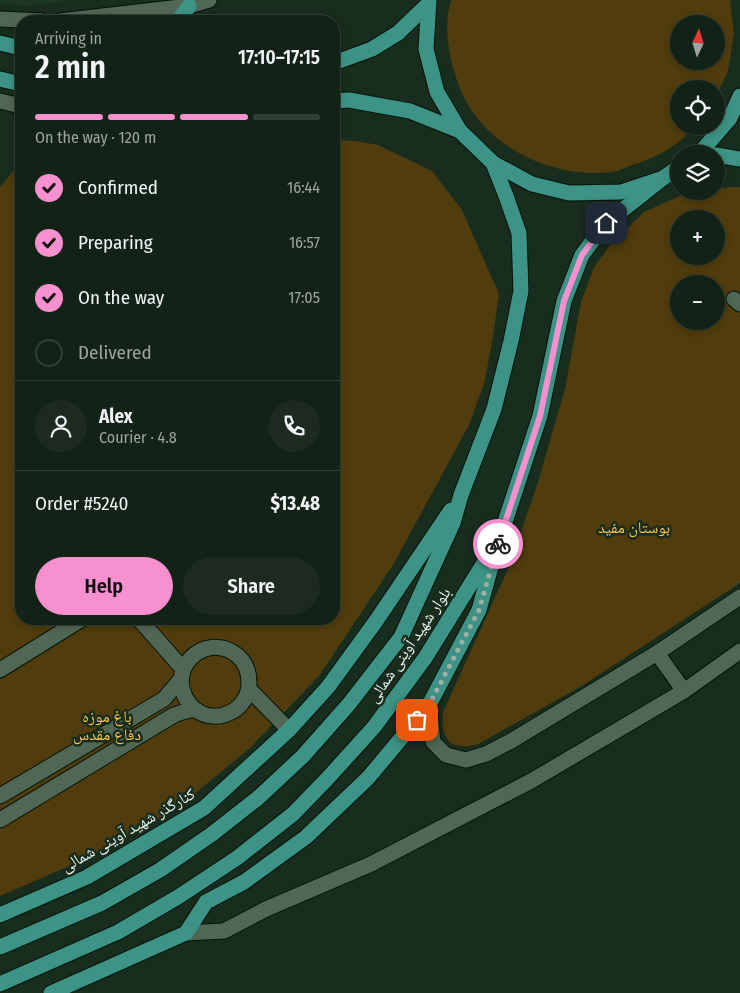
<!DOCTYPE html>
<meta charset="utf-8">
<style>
:root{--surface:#132217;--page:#1c2a20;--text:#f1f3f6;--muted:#9da4a1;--line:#323f36;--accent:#f690cf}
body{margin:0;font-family:"Fira Sans Condensed","Noto Naskh Arabic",sans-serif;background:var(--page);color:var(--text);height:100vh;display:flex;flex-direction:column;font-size:19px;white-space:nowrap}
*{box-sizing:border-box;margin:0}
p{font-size:16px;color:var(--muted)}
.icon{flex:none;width:28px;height:28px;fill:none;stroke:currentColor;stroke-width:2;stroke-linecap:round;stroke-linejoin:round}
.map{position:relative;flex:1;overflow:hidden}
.drawer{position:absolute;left:15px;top:15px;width:325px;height:610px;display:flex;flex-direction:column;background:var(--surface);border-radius:20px;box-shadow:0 2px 8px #0003,0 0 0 1px var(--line)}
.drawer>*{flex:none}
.needle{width:32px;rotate:4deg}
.controls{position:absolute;left:670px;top:15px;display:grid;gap:10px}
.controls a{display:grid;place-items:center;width:55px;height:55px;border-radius:50%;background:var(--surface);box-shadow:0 2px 8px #0003,0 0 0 1px var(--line);font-size:25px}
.pin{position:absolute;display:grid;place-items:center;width:42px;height:42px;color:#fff;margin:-21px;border-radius:10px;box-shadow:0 2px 8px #0006}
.courier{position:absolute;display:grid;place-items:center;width:50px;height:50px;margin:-25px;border:4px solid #f690cf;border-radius:50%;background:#fff;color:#222;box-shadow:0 1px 6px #0007}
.overview em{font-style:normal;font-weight:600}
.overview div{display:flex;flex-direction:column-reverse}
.overview{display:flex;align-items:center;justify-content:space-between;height:85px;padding:0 20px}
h1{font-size:32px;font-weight:600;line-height:38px}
.bar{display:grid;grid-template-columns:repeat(4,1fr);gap:8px 5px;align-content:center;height:60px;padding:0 20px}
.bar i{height:6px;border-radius:4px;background:var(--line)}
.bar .on{background:var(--accent)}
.bar p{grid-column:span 4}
.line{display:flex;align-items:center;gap:12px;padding:0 20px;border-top:1px solid var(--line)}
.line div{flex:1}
.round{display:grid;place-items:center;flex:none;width:52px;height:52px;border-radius:26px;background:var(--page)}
ol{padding:0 20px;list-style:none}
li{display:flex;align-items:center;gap:15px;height:55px}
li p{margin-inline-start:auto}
li .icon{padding:5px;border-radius:50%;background:var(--accent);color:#111;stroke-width:4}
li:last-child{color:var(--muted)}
li i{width:28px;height:28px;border:2px solid var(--line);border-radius:50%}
.action{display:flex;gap:10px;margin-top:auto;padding:10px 20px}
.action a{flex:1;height:58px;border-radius:30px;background:var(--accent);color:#111;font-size:20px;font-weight:600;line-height:58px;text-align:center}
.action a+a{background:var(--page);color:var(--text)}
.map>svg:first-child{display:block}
.built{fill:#1b3623}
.green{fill:#503c0d;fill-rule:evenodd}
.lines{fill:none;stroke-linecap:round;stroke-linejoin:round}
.minor-casing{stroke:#031508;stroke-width:17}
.major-casing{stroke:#031508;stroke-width:17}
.minor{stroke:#516756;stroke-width:15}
.major{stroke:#3d9385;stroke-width:15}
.done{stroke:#a1b0a4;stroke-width:5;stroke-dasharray:0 9}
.route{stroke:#f690cf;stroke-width:6}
.labels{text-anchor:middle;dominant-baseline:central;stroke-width:5;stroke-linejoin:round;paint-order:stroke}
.park-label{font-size:16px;fill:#fbc54a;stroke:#192d1f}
.street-label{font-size:16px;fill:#eaf6ec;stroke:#192d1f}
</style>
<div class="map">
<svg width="740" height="993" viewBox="0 0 740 993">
<rect width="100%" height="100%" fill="#192d1f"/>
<path class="built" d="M0,0h71l-42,6 -29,-2z"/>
<g class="green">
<path d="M451,0h279l4,33 -6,38 -12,25v-7h-37v37h16c-16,19 -37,31 -60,38 -6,2 -12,5 -18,7 -50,9 -108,-13 -140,-53 -12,-15 -20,-35 -25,-54 -5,-20 -7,-44 -1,-64zM679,24h37v37h-37z"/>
<path d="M334,140l22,1 22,4 54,26 30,39 37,84 -7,49 -8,41 -15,41 -76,140 -74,111 -69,72 -74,61 -93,51 -83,36v-709l21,-25v457h313z"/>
<path d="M730,187h10v396l-160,104 -102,57c-28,8 -38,-5 -35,-32l66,-145 29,-85 27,-93 16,-87 13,-35 17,-23 33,-32 44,-20 28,-1v-2zM679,219h37v37h-37zM679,284h37v37h-37z"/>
</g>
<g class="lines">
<defs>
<g id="minor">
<path d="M0,19l42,2"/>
<path d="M60,21l129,-15 20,-6"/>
<path d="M0,101l21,5"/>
<path d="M734,299l6,5"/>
<path d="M139,619l44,50"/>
<path d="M657,653l27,38"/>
<path d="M0,670l82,-51"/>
<path d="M249,689l40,41"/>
<path d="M429,705l4,37 13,13 20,5 20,-6 25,-13 146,-88 83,-56"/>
<path d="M0,796l164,-97 16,-19"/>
<path d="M0,820l174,-105c6,-2 16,-6 22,-5 2,1 4,3 7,4 8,3 18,3 26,-1 12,-5 20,-17 20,-30 0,-10 -3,-20 -11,-27 -34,-28 -80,18 -43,54"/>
<path d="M186,933l38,-2 42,-22 105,-45 160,-83 153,-90 56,-40"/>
</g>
<g id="major">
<path d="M429,0l-3,49 11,43 23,39 33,32 39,21 37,9 52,-1 42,-14 16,-11"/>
<path d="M178,21l11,-15"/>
<path d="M0,43l21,5"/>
<path d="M334,63l38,-14 26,-16 29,-28"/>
<path d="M0,79l21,5"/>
<path d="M334,101l15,-1 61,11 50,20"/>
<path d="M699,154l31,-36 10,-22"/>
<path d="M716,155l24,4"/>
<path d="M0,915l87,-38 117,-69 85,-78 39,-43 48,-66 75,-111"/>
<path d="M0,947l102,-44 58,-33 52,-36 46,-36 45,-42 46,-52 52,-67 52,-114 8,-28 33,-86 17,-68 10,-50 -2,-58 -13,-37 -13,-33"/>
<path d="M0,984l118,-52 60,-35 59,-39 56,-44 34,-35 47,-52 51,-69 75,-121 40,-121 24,-115 18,-46 24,-32 57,-45"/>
<path d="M51,993l135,-60 20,-31 38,-20 62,-45 62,-59 61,-73 50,-95 15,-54"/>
</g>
</defs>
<use href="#minor" class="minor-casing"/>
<use href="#major" class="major-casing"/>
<use href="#minor" class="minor"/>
<use href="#major" class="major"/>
</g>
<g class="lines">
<path class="done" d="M417,720l12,-15 50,-95 19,-66"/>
<path class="route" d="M498,544l42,-128 24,-115 18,-46 24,-32"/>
</g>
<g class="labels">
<g class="park-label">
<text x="634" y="527">بوستان مفید</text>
<text x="107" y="716">باغ موزه<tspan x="107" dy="18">دفاع مقدس</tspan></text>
</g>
<g class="street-label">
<text transform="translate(409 645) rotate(-56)">بلوار شهید آوینی شمالی</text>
<text transform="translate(128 830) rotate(-30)">کنارگذر شهید آوینی شمالی</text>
</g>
</g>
</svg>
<div class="controls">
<a><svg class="needle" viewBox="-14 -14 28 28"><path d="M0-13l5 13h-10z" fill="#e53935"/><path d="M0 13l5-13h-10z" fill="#9da4a1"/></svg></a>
<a><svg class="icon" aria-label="locate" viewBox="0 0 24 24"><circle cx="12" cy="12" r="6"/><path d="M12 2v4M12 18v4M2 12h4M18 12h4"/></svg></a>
<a><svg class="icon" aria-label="layers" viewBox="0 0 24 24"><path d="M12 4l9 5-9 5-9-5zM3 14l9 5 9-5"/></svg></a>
<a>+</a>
<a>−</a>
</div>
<div class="pin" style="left:417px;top:720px;background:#ea580c"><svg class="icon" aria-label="bag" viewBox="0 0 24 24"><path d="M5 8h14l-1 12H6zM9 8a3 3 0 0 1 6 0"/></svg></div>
<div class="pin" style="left:606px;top:223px;background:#1f2937"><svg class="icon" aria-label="home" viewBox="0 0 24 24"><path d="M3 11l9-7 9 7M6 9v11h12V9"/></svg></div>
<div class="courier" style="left:498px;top:544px"><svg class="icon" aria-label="bike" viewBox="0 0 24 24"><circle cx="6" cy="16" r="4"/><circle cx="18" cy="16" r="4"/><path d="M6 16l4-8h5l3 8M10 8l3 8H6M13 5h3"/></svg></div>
<section class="drawer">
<div class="overview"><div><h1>2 min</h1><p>Arriving in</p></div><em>17:10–17:15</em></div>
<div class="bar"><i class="on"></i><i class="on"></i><i class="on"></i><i></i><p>On the way · 120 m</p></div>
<ol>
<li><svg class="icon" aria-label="check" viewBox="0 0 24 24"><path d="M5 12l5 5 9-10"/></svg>Confirmed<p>16:44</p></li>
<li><svg class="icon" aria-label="check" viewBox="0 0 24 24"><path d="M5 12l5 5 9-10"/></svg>Preparing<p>16:57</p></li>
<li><svg class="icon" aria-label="check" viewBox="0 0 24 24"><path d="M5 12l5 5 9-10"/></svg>On the way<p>17:05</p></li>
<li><i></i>Delivered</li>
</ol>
<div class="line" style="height:90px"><a class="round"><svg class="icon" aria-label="person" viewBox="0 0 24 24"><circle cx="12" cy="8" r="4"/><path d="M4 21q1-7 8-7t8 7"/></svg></a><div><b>Alex</b><p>Courier · 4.8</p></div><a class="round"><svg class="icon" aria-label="phone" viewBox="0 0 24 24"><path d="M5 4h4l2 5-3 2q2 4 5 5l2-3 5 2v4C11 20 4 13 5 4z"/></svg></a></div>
<div class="line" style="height:65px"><div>Order #5240</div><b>$13.48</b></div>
<div class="action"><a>Help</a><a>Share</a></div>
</section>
</div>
